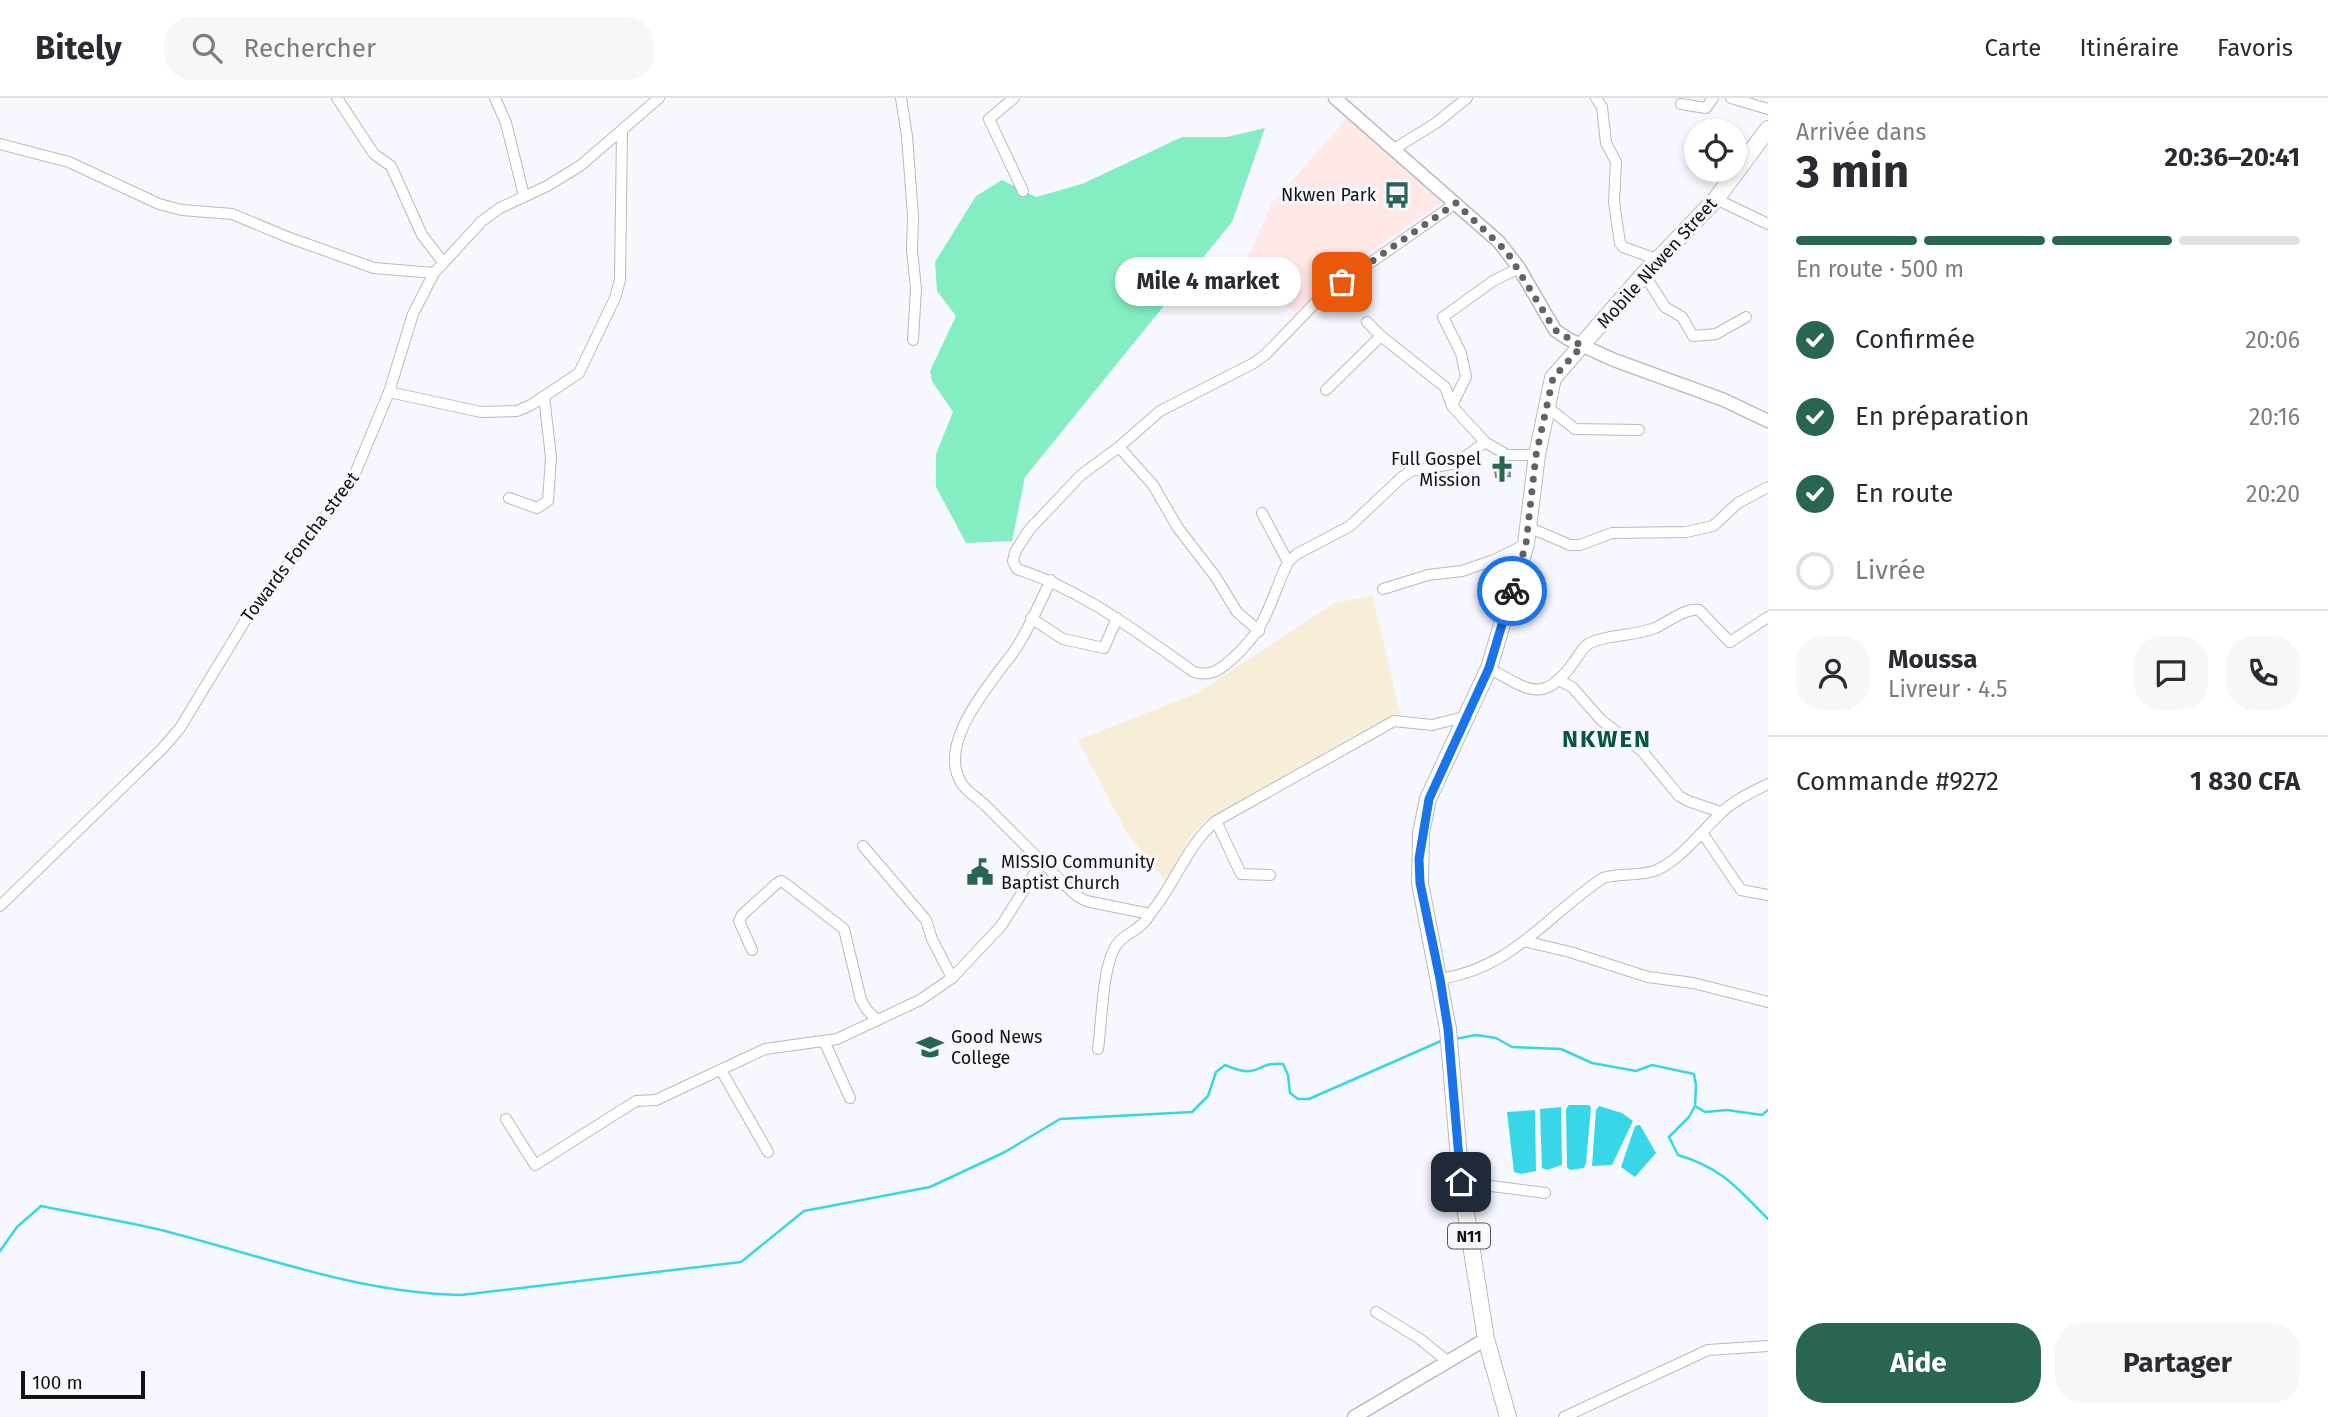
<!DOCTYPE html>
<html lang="fr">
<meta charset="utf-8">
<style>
:root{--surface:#fff;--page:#f7f7f7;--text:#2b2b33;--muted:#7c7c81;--line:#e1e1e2;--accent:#296651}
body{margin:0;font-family:"Fira Sans",sans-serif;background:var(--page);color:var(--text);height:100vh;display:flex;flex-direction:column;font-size:26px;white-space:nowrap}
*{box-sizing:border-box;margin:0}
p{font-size:23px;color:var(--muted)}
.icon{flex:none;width:38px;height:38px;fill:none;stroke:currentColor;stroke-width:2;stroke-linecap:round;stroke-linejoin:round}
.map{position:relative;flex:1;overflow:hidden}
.panel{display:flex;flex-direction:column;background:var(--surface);width:560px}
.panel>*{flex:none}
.buttons{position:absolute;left:1684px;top:21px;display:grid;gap:14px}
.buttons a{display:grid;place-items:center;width:63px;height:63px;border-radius:50%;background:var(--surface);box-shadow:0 4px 10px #0003;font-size:35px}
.scale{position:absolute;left:21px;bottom:18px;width:124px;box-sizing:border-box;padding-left:7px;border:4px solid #121215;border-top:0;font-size:19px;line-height:24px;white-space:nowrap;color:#121215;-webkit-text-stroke:5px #f7f8ff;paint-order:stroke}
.pin{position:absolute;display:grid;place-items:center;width:60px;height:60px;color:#fff;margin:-30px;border-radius:14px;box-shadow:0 4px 10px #0006}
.courier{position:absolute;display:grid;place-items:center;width:70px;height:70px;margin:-35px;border:5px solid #1a73e8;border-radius:50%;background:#fff;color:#222;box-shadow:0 2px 9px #0007}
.bubble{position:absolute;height:49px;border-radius:24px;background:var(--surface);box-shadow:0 4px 10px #0003;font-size:23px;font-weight:700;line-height:49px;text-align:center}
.summary em{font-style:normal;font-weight:700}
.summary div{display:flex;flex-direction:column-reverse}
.summary{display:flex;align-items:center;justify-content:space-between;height:119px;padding:0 28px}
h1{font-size:46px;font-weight:700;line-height:52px}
.bar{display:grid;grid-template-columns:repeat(4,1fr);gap:10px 7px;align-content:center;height:84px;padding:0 28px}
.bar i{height:9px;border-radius:5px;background:var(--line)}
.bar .active{background:var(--accent)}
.bar p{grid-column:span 4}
.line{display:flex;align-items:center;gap:18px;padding:0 28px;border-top:2px solid var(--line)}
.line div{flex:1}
.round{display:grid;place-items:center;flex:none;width:74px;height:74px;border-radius:28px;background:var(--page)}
ol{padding:0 28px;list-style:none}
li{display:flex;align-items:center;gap:21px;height:77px}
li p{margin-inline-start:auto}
li .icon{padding:7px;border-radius:50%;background:var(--accent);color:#fff;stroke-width:4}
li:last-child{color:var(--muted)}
li i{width:38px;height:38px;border:4px solid var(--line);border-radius:50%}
.primary-button{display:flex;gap:14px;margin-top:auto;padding:14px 28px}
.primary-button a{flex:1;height:80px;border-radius:28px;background:var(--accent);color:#fff;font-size:28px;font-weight:700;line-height:80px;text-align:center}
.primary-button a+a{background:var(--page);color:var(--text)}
header{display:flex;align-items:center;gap:42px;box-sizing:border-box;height:98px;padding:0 35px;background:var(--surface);border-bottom:2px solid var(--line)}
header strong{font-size:33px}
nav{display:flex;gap:38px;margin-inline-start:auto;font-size:24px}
.search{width:490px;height:63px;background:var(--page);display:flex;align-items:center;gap:18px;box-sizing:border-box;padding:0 24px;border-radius:28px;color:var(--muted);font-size:26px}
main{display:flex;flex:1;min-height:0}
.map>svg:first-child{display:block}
.commercial{fill:#fee9e7}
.industrial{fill:#f7eed8}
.green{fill:#84eec2}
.water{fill:#38d6e6}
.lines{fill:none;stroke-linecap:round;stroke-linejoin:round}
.stream{stroke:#38d6e6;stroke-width:2.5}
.building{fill:#c0c4fa;stroke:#7c7d85;stroke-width:2}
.minor-casing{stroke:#b8b9c2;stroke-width:12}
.tertiary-casing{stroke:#b8b9c2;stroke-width:15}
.trunk-casing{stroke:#b8b9c2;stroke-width:18}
.minor{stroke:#fff;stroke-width:10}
.tertiary{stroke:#fff;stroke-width:12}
.trunk{stroke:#fff;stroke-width:16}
.done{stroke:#626267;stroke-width:7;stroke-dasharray:0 12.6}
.route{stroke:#1a73e8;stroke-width:9}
.labels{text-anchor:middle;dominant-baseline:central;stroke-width:6;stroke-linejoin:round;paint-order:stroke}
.shield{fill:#f7f8ff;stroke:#57575b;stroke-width:2}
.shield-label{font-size:16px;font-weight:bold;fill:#121215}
.poi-label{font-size:18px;fill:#121215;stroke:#f7f8ff;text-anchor:end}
.street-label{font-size:18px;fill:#121215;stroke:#f7f8ff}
.district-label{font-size:24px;font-weight:bold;letter-spacing:2px;fill:#055641;stroke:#f7f8ff}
</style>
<header>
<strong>Bitely</strong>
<div class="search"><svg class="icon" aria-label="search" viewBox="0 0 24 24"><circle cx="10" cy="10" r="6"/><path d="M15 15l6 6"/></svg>Rechercher</div>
<nav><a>Carte</a><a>Itinéraire</a><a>Favoris</a></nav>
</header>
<main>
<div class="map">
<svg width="1768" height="1319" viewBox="0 0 1768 1319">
<rect width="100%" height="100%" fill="#f7f8ff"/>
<path class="commercial" d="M1348,19l94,85 -116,81 -30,30 -54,-43 30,-67z"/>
<path class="industrial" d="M1372,497l29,121 -21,5 -175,100 -14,14 -24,48 -40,-50 -49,-93 119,-47 136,-89z"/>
<path class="green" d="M1265,30l-33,94 -207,255 -13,64 -46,2 -30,-56v-33l17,-42 -21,-31 -2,-10 26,-55 -19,-25 -2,-29 41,-66 26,-16 34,17 46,-13 100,-47h45z"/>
<g class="water">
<path d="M1569,1007h20l2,3 -5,55 -2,5 -14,2 -3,-3 -1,-58z"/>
<path d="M1599,1008l23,7 11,8 -21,44 -20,1 4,-56z"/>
<path d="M1561,1009l1,58 -15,5 -5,-2 -2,-59z"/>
<path d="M1535,1012l1,61 -15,3 -7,-2 -7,-60z"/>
<path d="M1640,1027l16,28 -21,24 -14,-10 14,-41z"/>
</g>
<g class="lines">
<g class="stream">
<path d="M1455,941l21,-4 20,3 16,9 49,2 31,14 44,8 16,-6 42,9 2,11 -1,21 10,6 22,-2 35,5 6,-5"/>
<path d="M1695,1008l-6,11 -20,20 9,18c44,13 59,33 90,64"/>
<path d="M0,1153l17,-24 24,-21c39,8 78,14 116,23 100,25 199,64 304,66l280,-33 63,-51 126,-24 75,-35 55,-33 132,-7 16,-16 8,-24 9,-7c37,16 29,-4 58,-1l5,11 2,18 8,6h11l132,-58"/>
</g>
</g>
<path class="building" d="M1503,363l6,1 1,14 -14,1 -2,-15z"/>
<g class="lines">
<defs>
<g id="minor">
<path d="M337,0l37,56 17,12 31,69 21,27"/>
<path d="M495,0l11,25 18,73"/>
<path d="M901,0l6,38 6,80 -1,34 4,39 -3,51"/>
<path d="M1014,0l-25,21 34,72"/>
<path d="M1596,0l6,9 4,36 10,19 -2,40 6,41 3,4 36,13"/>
<path d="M1731,0l37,11"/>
<path d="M1681,6l25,4 7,-10"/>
<path d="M0,46l69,18 90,42 23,6 50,4 58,24 84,30 60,5"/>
<path d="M1394,51l42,-26 31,-25"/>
<path d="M1716,101l52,25"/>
<path d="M1456,105l-136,95 -54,56 -12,9 -94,48 -41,36 -38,28 -52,55 -14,22 -2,9 4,8c66,21 121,64 177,103 16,5 26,-2 38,-13 37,-33 36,-55 56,-97l9,-8 53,-28 52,-49 9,-6 46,-8 28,-21"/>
<path d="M1644,176l21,33 17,10 11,19 23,-2 30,-17"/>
<path d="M1367,224l14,14 64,51 7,19 33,36 22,13h30"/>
<path d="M1326,292l55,-54"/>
<path d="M389,294l92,20 36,-1 14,-6 48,-32 36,-75 5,-18 2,-149"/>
<path d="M1452,307l14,-28 -5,-24 -18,-36 50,-36 26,-13"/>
<path d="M1546,308l29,23 64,1"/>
<path d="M1119,349l34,38 25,43 37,48 22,36 22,19"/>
<path d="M509,400l28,10 11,-7 3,-44 -7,-61"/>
<path d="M1262,415l26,49"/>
<path d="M1528,429l42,18h10l32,-12 74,-1 27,-6 25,-23 30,-16"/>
<path d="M1051,482c-11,22 -21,46 -34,67 -21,31 -83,95 -55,137 6,9 16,14 24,22 30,30 60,61 91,90l9,5 64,13c25,-29 36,-68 66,-93l178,-100 38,4 32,-8"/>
<path d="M1383,491l45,-14 34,-4 32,-11 32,-16"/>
<path d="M1031,520l32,21 41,9 13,-30"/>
<path d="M1489,570c39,22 54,37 85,-6 5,-7 10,-17 18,-20 20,-8 43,-6 63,-14 13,-6 30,-20 44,-18l31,32 38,-25"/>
<path d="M1560,583l12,6 29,33 41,31 37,45 9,5 33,11"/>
<path d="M1216,723l25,53 29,1"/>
<path d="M1703,736l38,56 27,5"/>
<path d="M863,748l63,74 6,19 20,39"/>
<path d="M0,808l162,-157 18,-21 68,-112 103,-133 38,-91 24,-78 21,-41 48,-52 18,-13 47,-22 33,-20 79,-68"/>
<path d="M1524,843l46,11 78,25 45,6 75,19"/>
<path d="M752,852l-13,-29 3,-6 34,-31 5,-3 5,3 58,45 17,71 6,10 9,9"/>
<path d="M1440,881c73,-11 106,-63 163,-101 18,-6 37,-1 54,-8 26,-13 41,-35 61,-54 14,-15 32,-23 50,-32"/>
<path d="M824,943l26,57"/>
<path d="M1098,951c4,-27 4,-87 20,-106 10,-12 25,-14 32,-29"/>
<path d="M721,972l47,82"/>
<path d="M506,1021l29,46 101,-64 20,-1 109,-51 72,-10 83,-39 32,-22 49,-52 40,-63"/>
<path d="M1461,1084l84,11"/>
<path d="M1376,1214l44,27 27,22"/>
<path d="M1564,1319l144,-67 60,-4"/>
</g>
<g id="tertiary">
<path d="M1335,0l164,144 20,26 36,62 13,9 46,21 110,40 44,21"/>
<path d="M1354,1319l132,-78"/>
</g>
<path id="trunk" d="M1508,1319l-22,-78 -25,-157 -13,-153 -28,-146 1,-50 7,-34 61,-131 37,-124 11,-89 16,-77 91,-104 72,-75 52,-70"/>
</defs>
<use href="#minor" class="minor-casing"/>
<use href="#tertiary" class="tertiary-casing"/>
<use href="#trunk" class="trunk-casing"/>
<use href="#minor" class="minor"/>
<use href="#tertiary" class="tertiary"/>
<use href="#trunk" class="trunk"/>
</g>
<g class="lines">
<path class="done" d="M1342,184l114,-79 51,49 48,78 27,16 -29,32 -17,77 -10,89 -14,47"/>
<path class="route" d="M1461,1084l-13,-153 -8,-50 -20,-96 -1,-24 10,-60 60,-131 23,-77"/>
</g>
<defs>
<symbol id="bus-bare" viewBox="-9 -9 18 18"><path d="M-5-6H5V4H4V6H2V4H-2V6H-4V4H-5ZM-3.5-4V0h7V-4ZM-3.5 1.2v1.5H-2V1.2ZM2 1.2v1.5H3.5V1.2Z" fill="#296651" stroke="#f7f8ff" stroke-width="2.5" paint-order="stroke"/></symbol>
<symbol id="church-bare" viewBox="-9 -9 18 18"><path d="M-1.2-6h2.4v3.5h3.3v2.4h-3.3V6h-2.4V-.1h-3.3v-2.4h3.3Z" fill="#296651" stroke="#f7f8ff" stroke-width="2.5" paint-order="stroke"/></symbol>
<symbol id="civic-bare" viewBox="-9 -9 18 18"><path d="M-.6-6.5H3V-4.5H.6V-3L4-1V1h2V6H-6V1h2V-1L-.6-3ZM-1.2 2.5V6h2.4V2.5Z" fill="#296651" stroke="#f7f8ff" stroke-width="2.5" paint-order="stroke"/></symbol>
<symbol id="school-bare" viewBox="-9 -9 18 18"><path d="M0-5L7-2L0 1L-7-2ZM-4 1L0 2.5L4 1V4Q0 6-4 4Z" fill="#296651" stroke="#f7f8ff" stroke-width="2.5" paint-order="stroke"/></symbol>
</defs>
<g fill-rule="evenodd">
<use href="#bus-bare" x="1378" y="78" width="38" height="38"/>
<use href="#church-bare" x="1483" y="352" width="38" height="38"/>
<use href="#civic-bare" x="961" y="755" width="38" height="38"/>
<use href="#school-bare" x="911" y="930" width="38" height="38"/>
</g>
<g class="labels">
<rect class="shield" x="1448" y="1125.5" width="42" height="25" rx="5"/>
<g class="shield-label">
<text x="1469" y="1138">N11</text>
</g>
<g class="poi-label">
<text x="1376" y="97">Nkwen Park</text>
<text x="1481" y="361">Full Gospel<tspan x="1481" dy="21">Mission</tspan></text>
<text x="1001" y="764" text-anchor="start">MISSIO Community<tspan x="1001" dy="21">Baptist Church</tspan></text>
<text x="951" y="939" text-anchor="start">Good News<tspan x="951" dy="21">College</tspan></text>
</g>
<g class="street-label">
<text transform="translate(1657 165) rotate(-48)">Mobile Nkwen Street</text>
<text transform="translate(300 449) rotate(-53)">Towards Foncha street</text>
</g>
<g class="district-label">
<text x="1607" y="641">NKWEN</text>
</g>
</g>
</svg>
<div class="buttons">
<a><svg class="icon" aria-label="locate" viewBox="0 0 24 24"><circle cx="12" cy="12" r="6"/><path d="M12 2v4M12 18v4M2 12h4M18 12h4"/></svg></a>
</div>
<div class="scale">100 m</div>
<div class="pin" style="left:1342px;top:184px;background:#ea580c"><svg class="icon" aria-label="bag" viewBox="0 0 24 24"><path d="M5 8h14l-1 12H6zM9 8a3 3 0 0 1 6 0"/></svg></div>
<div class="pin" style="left:1461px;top:1084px;background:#1f2937"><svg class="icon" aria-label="home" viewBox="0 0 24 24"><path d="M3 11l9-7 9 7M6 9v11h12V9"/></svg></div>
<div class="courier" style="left:1512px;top:493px"><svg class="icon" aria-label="bike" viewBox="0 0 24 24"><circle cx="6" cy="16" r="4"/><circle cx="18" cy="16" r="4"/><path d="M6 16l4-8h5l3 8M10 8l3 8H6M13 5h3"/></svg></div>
<div class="bubble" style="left:1115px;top:159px;width:186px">Mile 4 market</div>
</div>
<section class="panel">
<div class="summary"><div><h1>3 min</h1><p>Arrivée dans</p></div><em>20:36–20:41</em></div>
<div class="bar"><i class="active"></i><i class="active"></i><i class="active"></i><i></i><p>En route · 500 m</p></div>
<ol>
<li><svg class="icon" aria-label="check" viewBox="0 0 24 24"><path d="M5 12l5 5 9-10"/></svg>Confirmée<p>20:06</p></li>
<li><svg class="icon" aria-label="check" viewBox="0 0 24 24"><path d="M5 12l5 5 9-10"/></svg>En préparation<p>20:16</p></li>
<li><svg class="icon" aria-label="check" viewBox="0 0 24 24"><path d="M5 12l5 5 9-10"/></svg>En route<p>20:20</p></li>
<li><i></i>Livrée</li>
</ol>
<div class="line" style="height:126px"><a class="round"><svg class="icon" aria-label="person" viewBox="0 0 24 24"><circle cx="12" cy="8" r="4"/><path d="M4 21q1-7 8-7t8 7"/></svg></a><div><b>Moussa</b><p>Livreur · 4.5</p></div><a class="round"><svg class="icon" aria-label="chat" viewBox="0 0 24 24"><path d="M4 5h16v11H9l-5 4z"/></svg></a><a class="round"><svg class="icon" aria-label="phone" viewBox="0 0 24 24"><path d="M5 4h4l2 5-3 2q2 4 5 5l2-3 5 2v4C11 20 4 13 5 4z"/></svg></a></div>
<div class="line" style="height:91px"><div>Commande #9272</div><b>1 830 CFA</b></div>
<div class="primary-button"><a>Aide</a><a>Partager</a></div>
</section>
</main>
